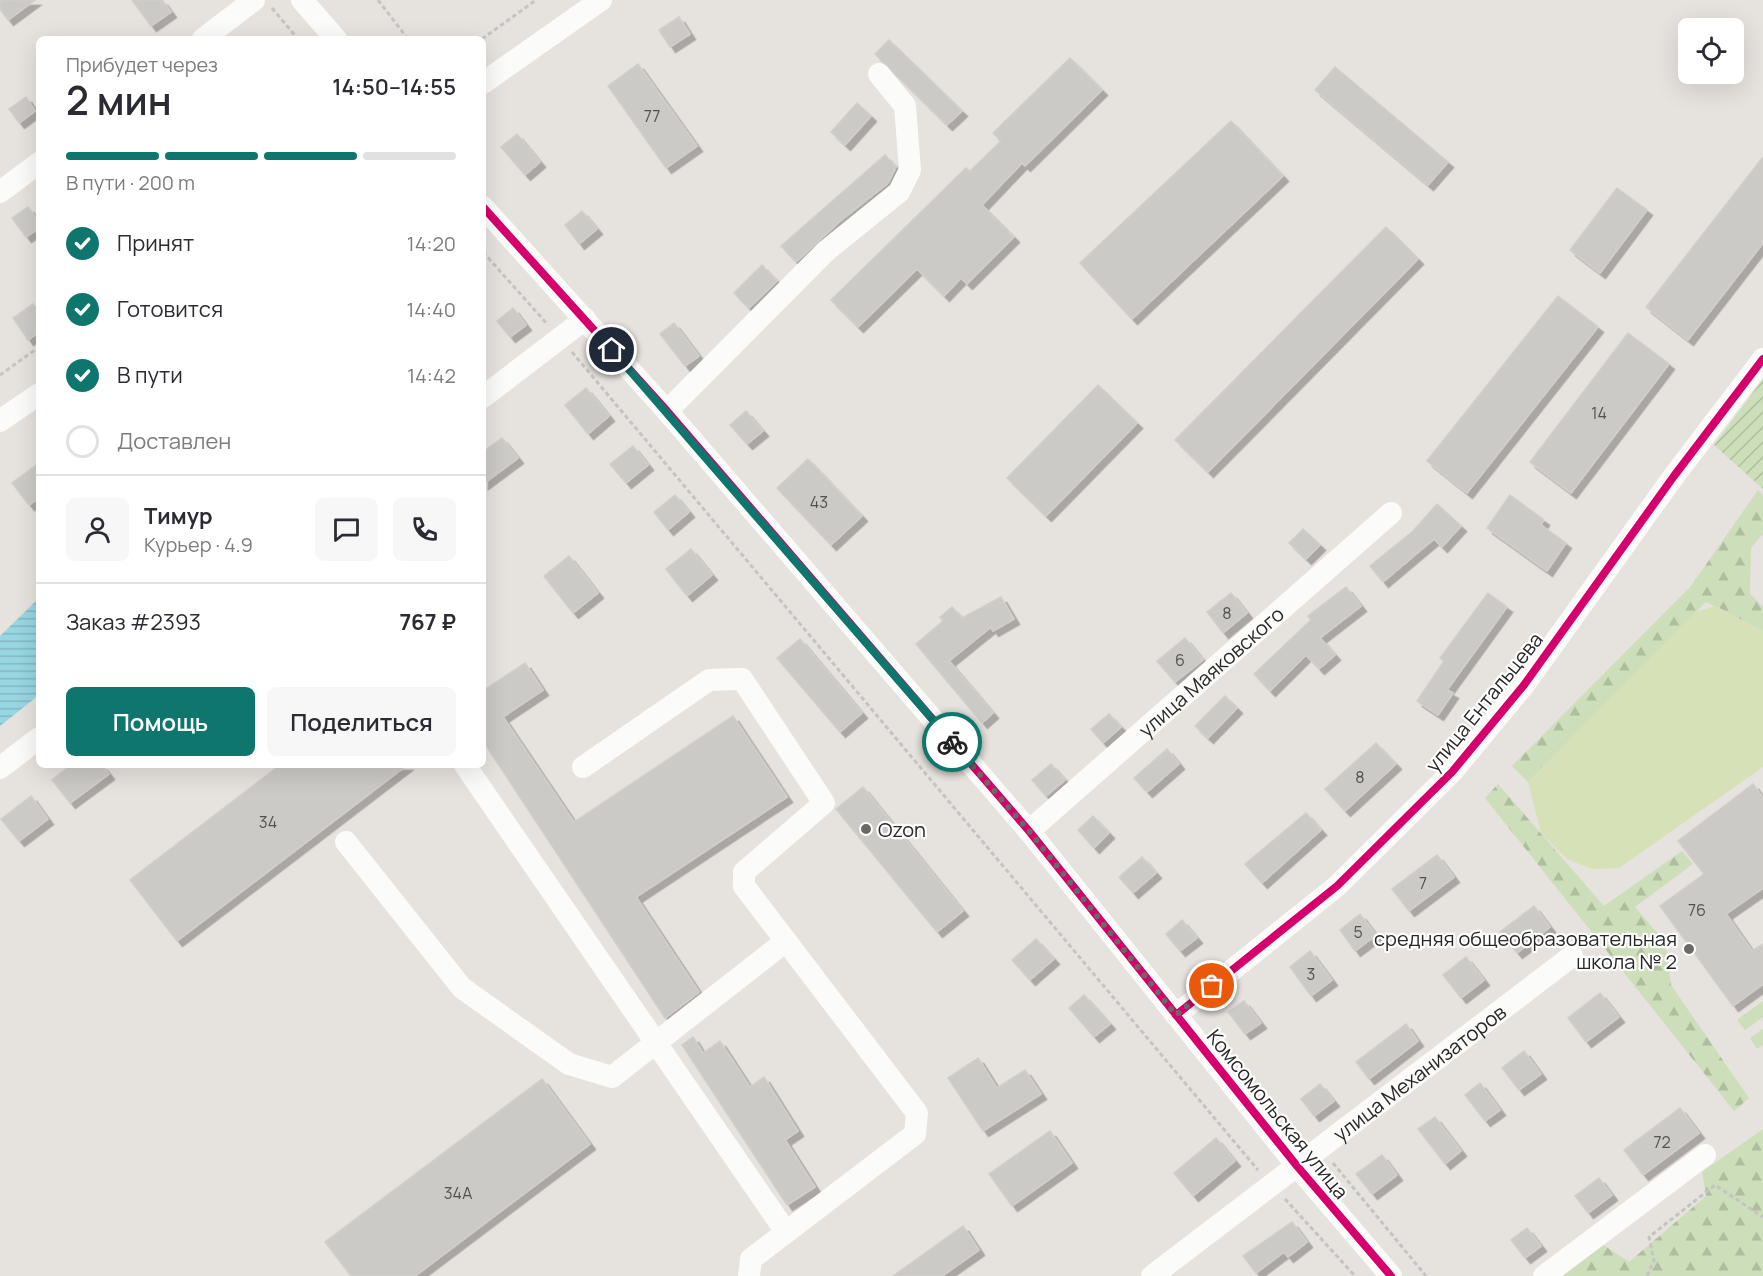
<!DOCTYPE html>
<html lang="ru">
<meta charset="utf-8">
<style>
:root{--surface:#fff;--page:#f7f7f7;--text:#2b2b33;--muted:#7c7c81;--line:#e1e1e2;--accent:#0f766e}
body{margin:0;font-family:Manrope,sans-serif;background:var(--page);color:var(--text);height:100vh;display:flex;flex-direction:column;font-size:22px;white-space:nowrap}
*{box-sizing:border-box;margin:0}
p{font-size:20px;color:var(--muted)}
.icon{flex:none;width:33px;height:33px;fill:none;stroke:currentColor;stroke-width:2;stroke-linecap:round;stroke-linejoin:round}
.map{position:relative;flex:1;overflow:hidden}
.details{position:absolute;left:36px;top:36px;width:450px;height:732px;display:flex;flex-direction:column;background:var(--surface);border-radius:9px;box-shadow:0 6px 24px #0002}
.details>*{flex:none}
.tools{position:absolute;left:1678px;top:18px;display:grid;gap:12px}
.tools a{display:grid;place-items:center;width:66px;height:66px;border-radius:9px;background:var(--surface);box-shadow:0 6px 24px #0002;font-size:30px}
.pin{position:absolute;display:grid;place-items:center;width:51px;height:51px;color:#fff;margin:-26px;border:3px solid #fff;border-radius:50%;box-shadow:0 2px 6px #0007}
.courier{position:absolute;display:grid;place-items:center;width:60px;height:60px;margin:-30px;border:4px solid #0f766e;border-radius:50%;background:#fff;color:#222;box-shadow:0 2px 8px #0007}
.overview em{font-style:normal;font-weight:600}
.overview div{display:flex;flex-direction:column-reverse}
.overview{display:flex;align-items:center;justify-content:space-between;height:102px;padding:0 30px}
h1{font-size:39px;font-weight:600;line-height:45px}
.bar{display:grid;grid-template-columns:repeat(4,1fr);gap:9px 6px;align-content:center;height:72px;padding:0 30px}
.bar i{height:8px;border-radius:4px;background:var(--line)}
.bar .selected{background:var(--accent)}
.bar p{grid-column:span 4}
.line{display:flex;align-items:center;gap:15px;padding:0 30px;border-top:2px solid var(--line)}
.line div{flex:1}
.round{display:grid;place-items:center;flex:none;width:63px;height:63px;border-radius:9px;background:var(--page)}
ol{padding:0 30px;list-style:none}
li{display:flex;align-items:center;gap:18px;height:66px}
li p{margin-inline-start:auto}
li .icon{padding:6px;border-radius:50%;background:var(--accent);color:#fff;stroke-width:4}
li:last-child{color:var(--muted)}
li i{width:33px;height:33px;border:3px solid var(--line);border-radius:50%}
.button{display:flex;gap:12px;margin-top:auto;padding:12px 30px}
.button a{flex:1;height:69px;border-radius:9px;background:var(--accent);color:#fff;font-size:24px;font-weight:600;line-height:69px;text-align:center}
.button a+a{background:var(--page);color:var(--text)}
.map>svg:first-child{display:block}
.forest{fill:url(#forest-firs)}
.garden{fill:url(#garden-furrows)}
.pitch{fill:#d7e1b8}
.water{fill:url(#water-rules)}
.building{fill:#cccac7;stroke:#d1ceca;stroke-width:1.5;filter:url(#shadow)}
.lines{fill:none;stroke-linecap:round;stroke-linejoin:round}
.path{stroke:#c4c4c3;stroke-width:3;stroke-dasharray:4.5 3;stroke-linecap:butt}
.minor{stroke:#fbfbfa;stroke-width:22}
.cycleway-casing{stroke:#fff;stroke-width:11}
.cycleway{stroke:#d6006c;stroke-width:8}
.done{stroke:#6a6968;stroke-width:6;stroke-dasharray:0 10.8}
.route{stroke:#0f766e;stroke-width:8}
.poi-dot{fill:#6a6968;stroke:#fff;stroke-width:2}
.labels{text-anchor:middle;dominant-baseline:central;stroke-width:4.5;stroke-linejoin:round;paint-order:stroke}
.number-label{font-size:16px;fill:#525150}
.street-label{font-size:20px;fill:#282828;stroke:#fff}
.poi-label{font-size:20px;fill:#282828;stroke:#fff;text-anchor:start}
</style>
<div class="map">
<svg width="1763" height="1276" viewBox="0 0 1763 1276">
<defs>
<pattern id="forest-firs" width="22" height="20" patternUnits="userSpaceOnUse" patternTransform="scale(1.5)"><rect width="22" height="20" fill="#cddeba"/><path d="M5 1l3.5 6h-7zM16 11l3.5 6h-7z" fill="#b0bea0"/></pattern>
<pattern id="garden-furrows" width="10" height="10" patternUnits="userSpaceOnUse" patternTransform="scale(1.5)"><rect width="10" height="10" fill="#cddeba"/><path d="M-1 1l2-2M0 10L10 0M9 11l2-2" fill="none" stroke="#b0bea0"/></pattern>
<pattern id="water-rules" width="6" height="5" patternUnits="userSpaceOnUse" patternTransform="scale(1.5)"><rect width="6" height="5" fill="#98d6e1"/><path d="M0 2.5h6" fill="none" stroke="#83b8c1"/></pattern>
<filter id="shadow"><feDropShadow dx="5.5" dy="5.5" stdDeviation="0" flood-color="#0004"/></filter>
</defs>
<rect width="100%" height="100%" fill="#e6e2de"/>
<g class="forest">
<path d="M1758,490l5,5v39l-12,14 -1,46 13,13v24l-57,-29 -178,180 -16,-16 179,-180z"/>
<path d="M1498,784l106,122 78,-55 11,13 -58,43 30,35 6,43 78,113 -15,13 -249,-313z"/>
<path d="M1763,1001v16l-18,13 -8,-10z"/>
<path d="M1763,1029v16l-6,4 -7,-11z"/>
<path d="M1763,1129v147h-201l40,-32 27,18 77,-66 -4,-24z"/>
</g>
<path class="garden" d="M1763,379v110l-49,-44z"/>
<path class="pitch" d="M1716,606l47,25v136l-144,101 -27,1 -25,-10 -26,-26 -13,-51 168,-170z"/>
<path class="water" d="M39,598v97l-39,31v-90z"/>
<g class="building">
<path d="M0,0h35l-27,20 -8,-11z"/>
<path d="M132,0h30l9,12 -20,14z"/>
<path d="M679,17l11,17 -20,13 -11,-17z"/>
<path d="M889,40l73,71 -15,14 -72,-71z"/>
<path d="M1070,58l32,32 -77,76 -3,-3 -40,42 32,32 -47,47 -6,-6 -17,18 -27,-27 -59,58 -27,-27 135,-132 4,3 31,-30 -8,-8z"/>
<path d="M638,64l59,82 -31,22 -58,-82z"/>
<path d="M1335,67l113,95 -20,23 -113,-95z"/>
<path d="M26,97l9,14 -16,12 -10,-14z"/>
<path d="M857,103l14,13 -26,29 -14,-13z"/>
<path d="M1231,121l52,55 -151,143 -52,-56z"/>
<path d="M517,134l23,28 -15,13 -24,-28z"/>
<path d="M885,155l11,12 -8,16 -49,39 -43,40 -15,-16z"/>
<path d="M1763,157v86l-75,97 -42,-33z"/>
<path d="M1617,188l30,22 -47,63 -30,-23z"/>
<path d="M28,207l11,15v6l-13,9 -14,-19z"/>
<path d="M582,211l15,18 -18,15 -14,-19z"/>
<path d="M1386,227l32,32 -210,213 -33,-32z"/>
<path d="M762,265l15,16 -28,27 -15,-15z"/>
<path d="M1558,296l40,31 -131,166 -40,-32z"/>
<path d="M33,304l6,7v21l-11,8 -15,-22z"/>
<path d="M513,308l13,17 -16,12 -13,-16z"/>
<path d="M674,323l25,33 -14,10 -25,-32z"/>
<path d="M1628,333l41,31 -98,129 -41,-31z"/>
<path d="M1098,385l39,38 -91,93 -39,-38z"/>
<path d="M586,388l23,28 -21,18 -23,-29z"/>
<path d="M746,411l17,20 -16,13 -17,-19z"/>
<path d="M502,438l16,20 -35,26v-32z"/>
<path d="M633,446l15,19 -22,18 -16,-19z"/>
<path d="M808,459l54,57 -31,29 -54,-57z"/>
<path d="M39,463v35l-10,7 -17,-22z"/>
<path d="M675,495l14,17 -21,18 -14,-18z"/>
<path d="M1510,495l34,25 -3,5 25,18 -19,28 -60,-43z"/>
<path d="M1437,504l24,22 -19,21 -8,-8 -51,43 -13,-16 43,-35z"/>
<path d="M1303,529l17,16 -14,14 -17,-16z"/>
<path d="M691,549l21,26 -25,21 -21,-27z"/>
<path d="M569,556l29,37 -25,20 -29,-37z"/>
<path d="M1346,587l15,19 -41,32 15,17 -16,14 -13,-14 -36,36 -16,-17 57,-54 -3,-4z"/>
<path d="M1231,593l16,20 -24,20 -16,-21z"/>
<path d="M1488,593l19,14 -60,83 6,3 -15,22 -21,-14 27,-40 -4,-3z"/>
<path d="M1001,597l13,22 -21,12 -2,-4 -42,34 44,52 -11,10 -66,-79 27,-23 -3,-4 12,-10 10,11z"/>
<path d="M1185,638l18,22 -28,22 -18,-21z"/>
<path d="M800,639l62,74 -22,19 -63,-74z"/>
<path d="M525,663l18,27 -40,27 71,105 159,-106 54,81 -151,100 63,95 -34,26 -182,-277v-50z"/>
<path d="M1225,696l12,12 -29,30 -13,-12z"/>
<path d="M1109,714l12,13 -18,16 -12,-14z"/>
<path d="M1376,743l20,21 -51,47 -20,-22z"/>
<path d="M1167,749l12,15 -32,28 -13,-14z"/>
<path d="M1051,764l14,16 -19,16 -14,-16z"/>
<path d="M71,765h31l7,9 -39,29 -18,-23z"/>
<path d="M280,765h127l-230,176 -47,-61z"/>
<path d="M1753,784l10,14v90l-37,26 26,37 11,-7v40l-30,22 -73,-100 44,-32 -26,-33z"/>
<path d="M863,787l100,124 -26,21 -101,-123z"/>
<path d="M31,796l17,23 -29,22 -18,-22z"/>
<path d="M1306,813l15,17 -59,53 -17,-19z"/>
<path d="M1093,816l16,17 -15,15 -16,-18z"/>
<path d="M1437,855l17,22 -45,34 -17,-22z"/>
<path d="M1142,857l14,16 -23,20 -14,-16z"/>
<path d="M1534,906l16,21 -33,26 -17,-21z"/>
<path d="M1360,914l16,21 -21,16 -15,-21z"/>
<path d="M1182,920l15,18 -17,13 -14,-17z"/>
<path d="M1036,939l18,20 -24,21 -18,-20z"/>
<path d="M1310,951l22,29 -21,16 -21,-29z"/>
<path d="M1466,957l18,23 -23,18 -18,-23z"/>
<path d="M1600,993l19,24 -33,25 -18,-24z"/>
<path d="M1084,995l26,29 -16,13 -25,-29z"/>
<path d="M1244,1001l17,22 -16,11 -17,-22z"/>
<path d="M1406,1024l12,17 -49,38 -13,-17z"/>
<path d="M693,1037l10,16 17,-12 30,46 14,-10 34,54 -13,9 30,47 -28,18 -105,-160z"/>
<path d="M1524,1051l17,23 -22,16 -17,-22z"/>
<path d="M978,1058l19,30 28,-18 16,24 -58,37 -35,-53z"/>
<path d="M542,1079l48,65 -175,132h-64l-26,-34z"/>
<path d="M1480,1083l20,27 -15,11 -20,-26z"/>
<path d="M1320,1084l14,17 -20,15 -13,-17z"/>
<path d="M1680,1108l19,25 -56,42 -19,-25z"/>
<path d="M1435,1117l26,34 -16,13 -27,-35z"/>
<path d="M1050,1131l22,32 -60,43 -23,-32z"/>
<path d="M1216,1138l19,23 -42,35 -19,-23z"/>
<path d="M1382,1155l15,20 -25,19 -16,-20z"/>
<path d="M1599,1178l13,17 -24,18 -13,-17z"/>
<path d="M1292,1222l15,20 -19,15 -4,-5 -28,21 -13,-17z"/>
<path d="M963,1226l16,24 -37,26h-49z"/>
<path d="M1527,1228l14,18 -16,12 -14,-18z"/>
</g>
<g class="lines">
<g class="path">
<path d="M378,0l30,39"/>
<path d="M272,8l26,31"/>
<path d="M482,39l54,-39"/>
<path d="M483,252l65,73"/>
<path d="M572,352l686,818"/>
<path d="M0,375l39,-28"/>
<path d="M1333,1163l93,113"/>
<path d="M1285,1199l70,77"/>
<path d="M1647,1276l7,-15 -5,-24 66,-52 48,32"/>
</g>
<g class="minor">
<path d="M302,0l34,39"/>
<path d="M203,39l51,-39"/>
<path d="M483,83l118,-83"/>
<path d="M0,192l39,-29"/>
<path d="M483,207l184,204 362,420 268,335 94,110"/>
<path d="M483,397l102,-78"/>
<path d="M667,411l159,-160 73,-59 11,-22 -5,-64 -26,-32"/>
<path d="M0,421l39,-27"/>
<path d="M465,765l321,467"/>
<path d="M583,767l126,-87 33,-1 82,124 -80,69v14l173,227 -2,21 -164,125 -2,17"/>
<path d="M0,768l39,-30"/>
<path id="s1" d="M1029,831l362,-318"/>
<path d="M346,842l116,146 107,76 43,13 174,-136"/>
<path d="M1176,1015l161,-129 115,-114 72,-87 150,-209 89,-117"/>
<path id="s2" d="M1152,1276l420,-320"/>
<path d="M1544,1276l161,-121"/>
</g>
<defs>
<g id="cycleway">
<path d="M483,207l184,204 362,420 268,335 94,110"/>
<path d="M1176,1015l161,-129 115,-114 72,-87 150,-209 89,-117"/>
</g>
</defs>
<use href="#cycleway" class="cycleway-casing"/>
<use href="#cycleway" class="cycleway"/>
</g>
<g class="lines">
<path class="done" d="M952,742l77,89 147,184 36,-29"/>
<path class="route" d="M612,350l340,392"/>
</g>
<g class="poi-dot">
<circle cx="866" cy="829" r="6"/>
<circle cx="1689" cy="949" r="6"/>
</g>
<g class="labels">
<g class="number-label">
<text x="652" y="116">77</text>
<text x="1599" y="413">14</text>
<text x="819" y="502">43</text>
<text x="1227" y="613">8</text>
<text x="1180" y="660">6</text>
<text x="1360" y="777">8</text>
<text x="268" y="822">34</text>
<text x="1423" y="883">7</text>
<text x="1697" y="910">76</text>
<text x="1358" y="932">5</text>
<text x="1311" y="974">3</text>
<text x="1662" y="1142">72</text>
<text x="458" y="1193">34А</text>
</g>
<g class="street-label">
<text stroke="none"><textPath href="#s1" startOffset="242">улица Маяковского</textPath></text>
<text transform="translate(1484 702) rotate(-51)">улица Ентальцева</text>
<text stroke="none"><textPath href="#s2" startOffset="336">улица Механизаторов</textPath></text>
<text transform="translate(1278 1114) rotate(51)">Комсомольская улица</text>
</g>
<g class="poi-label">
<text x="878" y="829">Ozon</text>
<text x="1677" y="938" text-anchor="end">средняя общеобразовательная<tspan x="1677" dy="23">школа № 2</tspan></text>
</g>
</g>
</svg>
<div class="tools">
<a><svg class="icon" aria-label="locate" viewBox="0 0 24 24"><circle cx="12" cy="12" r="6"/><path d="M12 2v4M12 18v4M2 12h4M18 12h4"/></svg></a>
</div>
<div class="pin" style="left:1212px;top:986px;background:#ea580c"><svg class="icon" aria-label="bag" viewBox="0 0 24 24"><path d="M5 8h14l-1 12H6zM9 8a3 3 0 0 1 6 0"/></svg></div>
<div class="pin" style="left:612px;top:350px;background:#1f2937"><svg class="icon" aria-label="home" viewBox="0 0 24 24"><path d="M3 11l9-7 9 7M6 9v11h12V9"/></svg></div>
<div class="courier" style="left:952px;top:742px"><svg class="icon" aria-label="bike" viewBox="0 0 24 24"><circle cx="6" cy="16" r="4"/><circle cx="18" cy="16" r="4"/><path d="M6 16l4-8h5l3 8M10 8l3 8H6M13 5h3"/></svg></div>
<section class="details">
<div class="overview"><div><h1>2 мин</h1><p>Прибудет через</p></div><em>14:50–14:55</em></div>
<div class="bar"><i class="selected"></i><i class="selected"></i><i class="selected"></i><i></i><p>В пути · 200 m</p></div>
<ol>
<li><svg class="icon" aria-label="check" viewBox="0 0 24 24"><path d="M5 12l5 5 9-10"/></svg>Принят<p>14:20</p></li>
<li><svg class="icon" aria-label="check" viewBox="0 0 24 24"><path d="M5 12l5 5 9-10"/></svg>Готовится<p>14:40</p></li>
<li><svg class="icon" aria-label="check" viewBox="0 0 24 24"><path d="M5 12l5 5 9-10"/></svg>В пути<p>14:42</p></li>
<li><i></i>Доставлен</li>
</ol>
<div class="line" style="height:108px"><a class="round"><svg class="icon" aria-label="person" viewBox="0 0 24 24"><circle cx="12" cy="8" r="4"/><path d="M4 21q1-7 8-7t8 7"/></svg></a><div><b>Тимур</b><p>Курьер · 4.9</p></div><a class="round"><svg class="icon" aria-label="chat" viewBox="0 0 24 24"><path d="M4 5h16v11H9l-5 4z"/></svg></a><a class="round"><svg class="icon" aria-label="phone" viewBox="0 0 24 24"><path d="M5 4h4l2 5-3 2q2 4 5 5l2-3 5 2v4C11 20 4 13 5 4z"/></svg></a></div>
<div class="line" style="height:78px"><div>Заказ #2393</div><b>767 ₽</b></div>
<div class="button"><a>Помощь</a><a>Поделиться</a></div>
</section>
</div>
